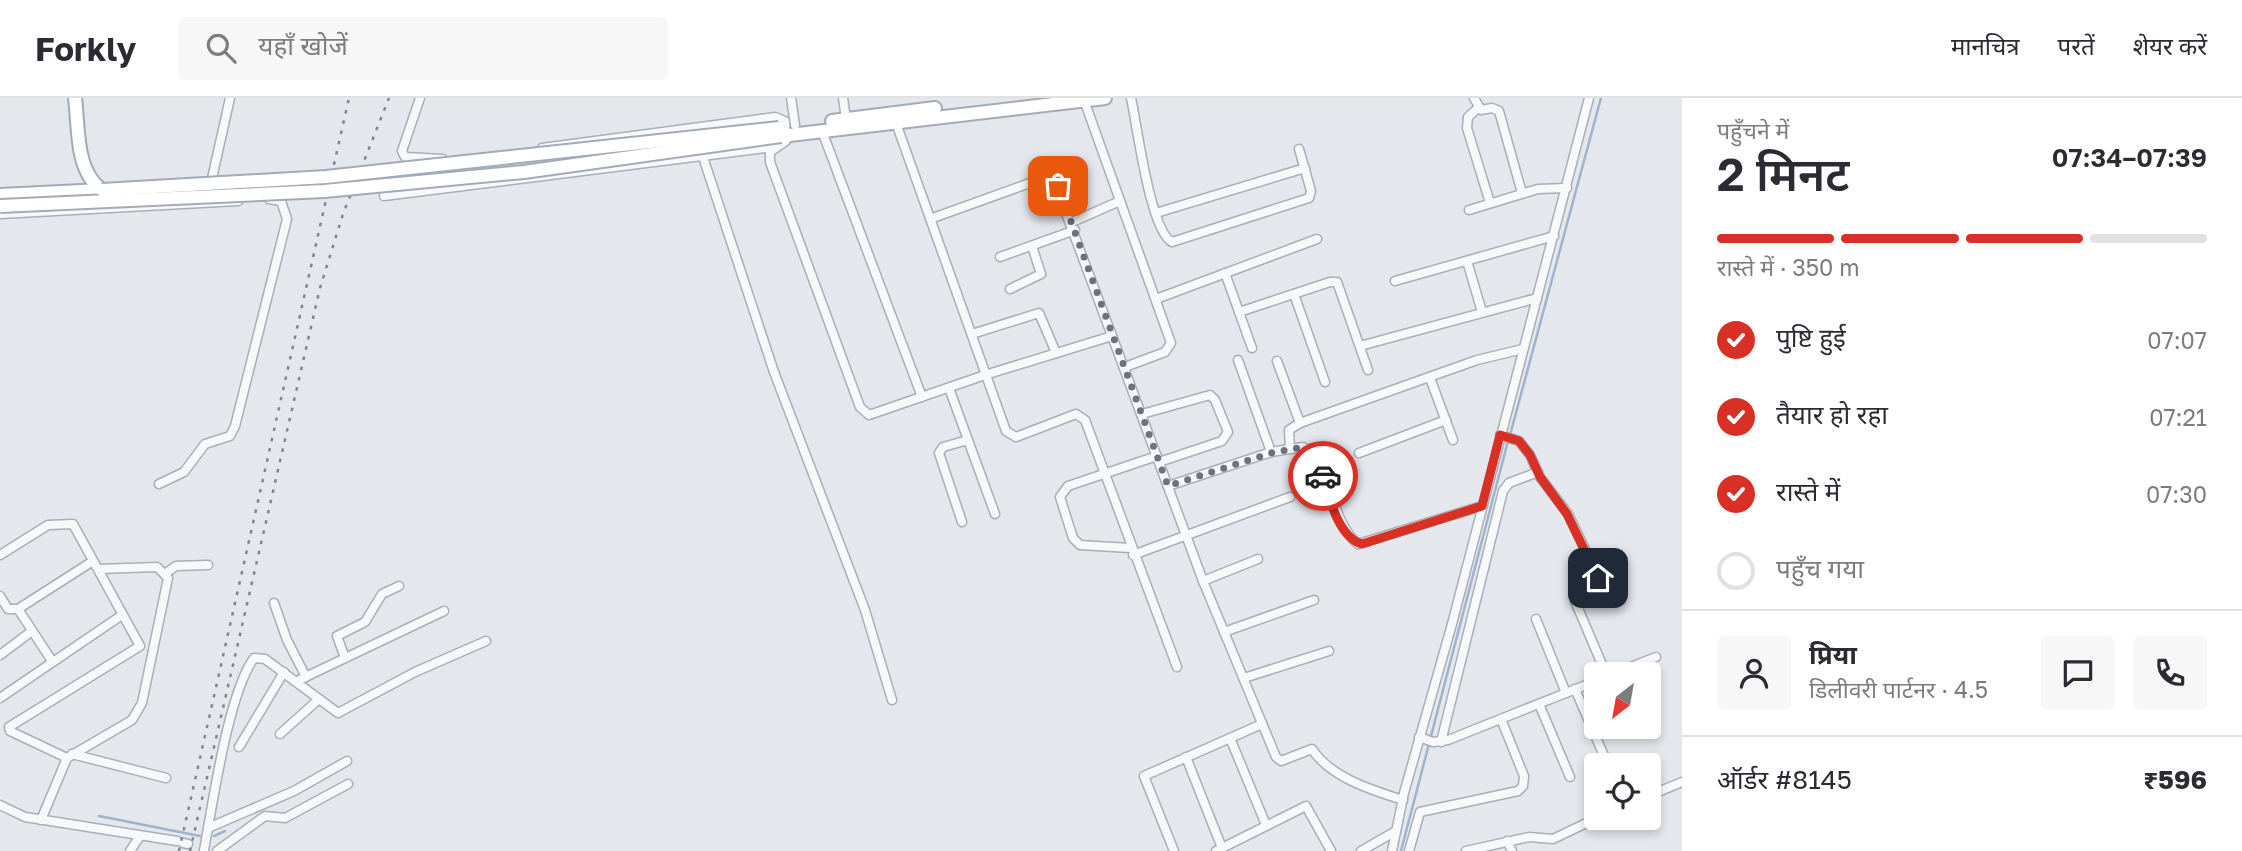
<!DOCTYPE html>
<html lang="hi">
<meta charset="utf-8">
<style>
:root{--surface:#fff;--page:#f7f7f7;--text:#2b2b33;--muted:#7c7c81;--line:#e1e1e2;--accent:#d93025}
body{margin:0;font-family:"Golos Text","Noto Sans Devanagari",sans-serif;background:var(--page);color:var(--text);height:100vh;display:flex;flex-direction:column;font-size:26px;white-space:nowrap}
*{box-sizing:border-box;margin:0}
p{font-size:23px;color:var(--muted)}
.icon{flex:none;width:38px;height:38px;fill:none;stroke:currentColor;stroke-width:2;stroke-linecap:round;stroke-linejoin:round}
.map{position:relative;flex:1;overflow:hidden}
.details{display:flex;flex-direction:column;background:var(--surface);width:560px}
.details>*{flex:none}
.needle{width:46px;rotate:211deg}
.fabs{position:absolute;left:1584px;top:564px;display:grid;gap:14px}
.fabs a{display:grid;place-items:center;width:77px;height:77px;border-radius:7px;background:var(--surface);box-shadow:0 4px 10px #0003;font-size:35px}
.pin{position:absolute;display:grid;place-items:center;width:60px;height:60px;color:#fff;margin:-30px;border-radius:14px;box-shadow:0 4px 10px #0006}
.courier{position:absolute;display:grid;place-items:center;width:70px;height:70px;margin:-35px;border:5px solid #d93025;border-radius:50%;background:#fff;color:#222;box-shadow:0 2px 9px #0007}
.headline em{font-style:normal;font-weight:600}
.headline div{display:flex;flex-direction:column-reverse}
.headline{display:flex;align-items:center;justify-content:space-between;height:119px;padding:0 35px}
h1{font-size:46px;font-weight:600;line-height:52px}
.bar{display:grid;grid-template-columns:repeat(4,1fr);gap:10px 7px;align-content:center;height:84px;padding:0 35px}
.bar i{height:9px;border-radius:5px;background:var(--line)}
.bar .on{background:var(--accent)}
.bar p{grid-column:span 4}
.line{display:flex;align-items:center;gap:18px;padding:0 35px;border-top:2px solid var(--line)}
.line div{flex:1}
.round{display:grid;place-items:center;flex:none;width:74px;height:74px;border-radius:7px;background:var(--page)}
ol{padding:0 35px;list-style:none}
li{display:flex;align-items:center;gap:21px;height:77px}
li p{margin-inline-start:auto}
li .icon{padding:7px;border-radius:50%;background:var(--accent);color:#fff;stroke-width:4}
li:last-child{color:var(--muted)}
li i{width:38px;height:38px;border:4px solid var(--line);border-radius:50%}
header{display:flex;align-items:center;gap:42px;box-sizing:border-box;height:98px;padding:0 35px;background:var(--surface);border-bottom:2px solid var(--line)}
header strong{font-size:33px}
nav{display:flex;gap:38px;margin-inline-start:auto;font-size:24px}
.search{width:490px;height:63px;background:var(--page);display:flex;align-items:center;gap:18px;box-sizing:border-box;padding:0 24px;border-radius:7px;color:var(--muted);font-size:26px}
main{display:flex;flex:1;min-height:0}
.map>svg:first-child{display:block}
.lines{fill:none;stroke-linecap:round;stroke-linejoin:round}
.stream{stroke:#9fb4cc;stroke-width:2.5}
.minor-casing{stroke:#a9aeb7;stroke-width:11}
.primary-casing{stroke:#a3abb8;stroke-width:16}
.minor{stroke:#f7f8fa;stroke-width:8}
.primary{stroke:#fff;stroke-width:12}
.rail{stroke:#7d8696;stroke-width:2.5;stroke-dasharray:3.5 7;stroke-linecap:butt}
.primary-bridge-casing{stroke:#a3abb8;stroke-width:16;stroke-linecap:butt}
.primary-bridge{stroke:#fff;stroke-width:12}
.done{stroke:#6c737f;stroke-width:7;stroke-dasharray:0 12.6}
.route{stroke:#d93025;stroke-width:9}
</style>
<header>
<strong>Forkly</strong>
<div class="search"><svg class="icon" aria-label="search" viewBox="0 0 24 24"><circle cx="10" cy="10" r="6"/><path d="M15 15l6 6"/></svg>यहाँ खोजें</div>
<nav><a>मानचित्र</a><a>परतें</a><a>शेयर करें</a></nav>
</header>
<main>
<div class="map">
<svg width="1682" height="753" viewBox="0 0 1682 753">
<rect width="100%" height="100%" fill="#e4e7ec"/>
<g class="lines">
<g class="stream">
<path d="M1510,337l91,-337"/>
<path d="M99,718l106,21"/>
<path d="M214,738l11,-5"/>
<path d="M1401,753l107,-410"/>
</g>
<defs>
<g id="minor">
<path d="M420,0l-18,53 3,6 38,2"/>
<path d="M791,0l4,27"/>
<path d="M843,0l3,21"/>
<path d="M1131,0c6,26 19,133 41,144l137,-44 2,-7 -12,-42"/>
<path d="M1474,0l7,12 11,-2 7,3 23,82"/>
<path d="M1084,2l87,243 -6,9 -40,15"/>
<path d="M1478,10l-10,9 -1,11 23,75"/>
<path d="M896,25l110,308 10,6 60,-23 9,6 92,247"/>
<path d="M822,33l100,266"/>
<path d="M542,50l233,-31 10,4 1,20 -16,11v10l90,245 9,8 116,-40 127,-39 -58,-155 -13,-2 -111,40"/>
<path d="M703,59l71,215 91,238 27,90"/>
<path d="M211,85l19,-85"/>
<path d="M384,98l389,-49"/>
<path d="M1469,112l69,-21 29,-1"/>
<path d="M1156,115l149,-45"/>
<path d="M0,116l238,-13"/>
<path d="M1072,124l48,-21"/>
<path d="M1000,159l75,-27"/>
<path d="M1467,163l15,51"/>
<path d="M1225,175l27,75"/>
<path d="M1395,183l159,-45"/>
<path d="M1010,191l31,-15 -9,-28"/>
<path d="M1294,196l31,88"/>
<path d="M1156,201l161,-60"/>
<path d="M1239,214l91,-30h7l31,88"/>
<path d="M972,236l67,-21 17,40"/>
<path d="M1112,238l91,245 73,176 5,4 31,-12c18,28 59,41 91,51"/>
<path d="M1360,248l177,-48"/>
<path d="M1238,262l33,92"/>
<path d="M1277,263l23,62"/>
<path d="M1430,280l23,62"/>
<path d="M949,290l46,126"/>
<path d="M1142,316l68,-19 5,5 13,32 -6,9 -63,21"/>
<path d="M1500,337l19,6 11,14 10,22 28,37 29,60 -3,12 -19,15 31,73"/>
<path d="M1290,351l-1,-19 11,-7 177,-63 46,-11"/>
<path d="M1359,355l87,-33"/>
<path d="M159,386l25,-12 21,-28 25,-8 5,-10 52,-207 -6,-18 -12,-2"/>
<path d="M1168,388l103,-34 32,-5c27,11 26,74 55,97l124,-38"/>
<path d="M962,424l-23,-69 4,-6 25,-7"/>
<path d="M1130,450l-50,-3 -7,-7 -13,-41 8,-11 89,-30"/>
<path d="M0,457l48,-30 25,-1 67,122 -131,81 1,4 57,27"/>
<path d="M1133,457l157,-58"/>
<path d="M166,475l10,-7 32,-1"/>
<path d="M1203,483l55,-22"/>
<path d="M0,498l8,13h10l34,52"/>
<path d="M274,505l13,37 19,37"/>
<path d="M18,511l75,-48"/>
<path d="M1536,521l30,74"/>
<path d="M1224,534l90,-32"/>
<path d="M0,557l32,-24"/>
<path d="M345,560l-8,-22 28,-14 17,-28 17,-8"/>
<path d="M1613,576l43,-17"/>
<path d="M1244,580l85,-27"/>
<path d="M297,583l147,-70"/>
<path d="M1575,591l33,76"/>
<path d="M0,600l122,-83"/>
<path d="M1539,606l31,73"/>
<path d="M1638,628l1,3"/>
<path d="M280,636l39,-35"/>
<path d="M1419,639l14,5 15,-2 148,-59"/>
<path d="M1230,640l36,87"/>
<path d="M1441,644l62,-251 6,-8 29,-11"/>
<path d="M239,649l45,-75"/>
<path d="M72,656l94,24"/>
<path d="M1186,659l36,91"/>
<path d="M1648,698l34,-14"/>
<path d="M0,707l25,12 152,24"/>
<path d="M41,722l26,-62 65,-38 10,-17 26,-125 -11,-11 -59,2"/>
<path d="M208,730l86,-37 53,-30"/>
<path d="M1507,743l5,10"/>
<path d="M183,745l5,1"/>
<path d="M204,752c9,-47 24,-156 50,-192l11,1 73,54 77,-41 71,-31"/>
<path d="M130,753l10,-15"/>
<path d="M217,753l48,-35 20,2 63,-34"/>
<path d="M1174,753l-30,-75 118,-52"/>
<path d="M1216,753l90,-45 25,45"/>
<path d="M1361,753l35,-20"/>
<path d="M1392,753l12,-58 48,-169 137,-526"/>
<path d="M1409,753l11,-39 98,-21 5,-5 1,-10 -23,-57"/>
<path d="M1466,753l63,-14 24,2 46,-22"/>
</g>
<g id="primary">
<path d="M75,0c4,31 0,73 27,92"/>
<path d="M832,23l103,-13"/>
<path d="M781,38l324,-38"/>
<path d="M0,97l102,-5"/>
</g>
</defs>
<use href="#minor" class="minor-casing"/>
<use href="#primary" class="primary-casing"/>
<use href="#minor" class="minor"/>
<use href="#primary" class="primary"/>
<g class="rail">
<path d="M179,753l170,-753"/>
<path d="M190,753l130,-563 23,-74 46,-116"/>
</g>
<defs>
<g id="primary-bridge">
<path d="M102,92l224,-13 453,-49"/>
<path d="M0,108l324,-15 200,-19 257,-36"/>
</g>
</defs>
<use href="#primary-bridge" class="primary-bridge-casing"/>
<use href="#primary-bridge" class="primary-bridge"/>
</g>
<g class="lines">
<path class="done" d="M1058,88l110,300 103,-33 32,-6 13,9 7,20"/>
<path class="route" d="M1323,378c6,21 15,61 39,68l120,-38 18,-71 19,6 11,14 10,22 27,37 31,64"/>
</g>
</svg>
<div class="fabs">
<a><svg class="needle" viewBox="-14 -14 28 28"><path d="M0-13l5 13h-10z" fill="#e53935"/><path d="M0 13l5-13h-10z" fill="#7c7c81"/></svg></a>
<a><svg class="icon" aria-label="locate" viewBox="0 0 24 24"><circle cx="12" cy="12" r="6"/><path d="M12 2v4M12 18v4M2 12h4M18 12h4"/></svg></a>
</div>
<div class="pin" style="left:1058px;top:88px;background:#ea580c"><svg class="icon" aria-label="bag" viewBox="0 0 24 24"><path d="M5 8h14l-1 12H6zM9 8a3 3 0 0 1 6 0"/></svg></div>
<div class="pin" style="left:1598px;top:480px;background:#1f2937"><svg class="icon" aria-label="home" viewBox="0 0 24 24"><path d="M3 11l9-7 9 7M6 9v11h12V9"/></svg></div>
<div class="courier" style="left:1323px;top:378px"><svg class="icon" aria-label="car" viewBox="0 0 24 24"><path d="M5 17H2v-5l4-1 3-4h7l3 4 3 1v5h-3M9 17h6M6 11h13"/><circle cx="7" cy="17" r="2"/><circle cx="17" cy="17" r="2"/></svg></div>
</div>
<section class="details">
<div class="headline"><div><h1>2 मिनट</h1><p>पहुँचने में</p></div><em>07:34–07:39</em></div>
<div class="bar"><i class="on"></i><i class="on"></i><i class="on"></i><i></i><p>रास्ते में · 350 m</p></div>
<ol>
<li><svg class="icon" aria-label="check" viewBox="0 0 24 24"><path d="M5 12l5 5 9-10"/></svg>पुष्टि हुई<p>07:07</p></li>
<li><svg class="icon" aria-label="check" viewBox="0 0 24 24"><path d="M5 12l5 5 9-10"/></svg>तैयार हो रहा<p>07:21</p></li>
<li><svg class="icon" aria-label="check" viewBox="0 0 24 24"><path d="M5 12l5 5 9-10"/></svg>रास्ते में<p>07:30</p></li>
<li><i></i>पहुँच गया</li>
</ol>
<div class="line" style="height:126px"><a class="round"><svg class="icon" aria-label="person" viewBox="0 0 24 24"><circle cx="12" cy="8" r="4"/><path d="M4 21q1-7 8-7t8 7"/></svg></a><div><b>प्रिया</b><p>डिलीवरी पार्टनर · 4.5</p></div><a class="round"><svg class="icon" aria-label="chat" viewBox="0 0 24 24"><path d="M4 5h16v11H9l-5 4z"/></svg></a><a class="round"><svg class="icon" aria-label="phone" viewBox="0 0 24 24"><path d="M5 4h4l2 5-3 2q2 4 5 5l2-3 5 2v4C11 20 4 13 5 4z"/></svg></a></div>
<div class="line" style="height:91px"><div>ऑर्डर #8145</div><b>₹596</b></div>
</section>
</main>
